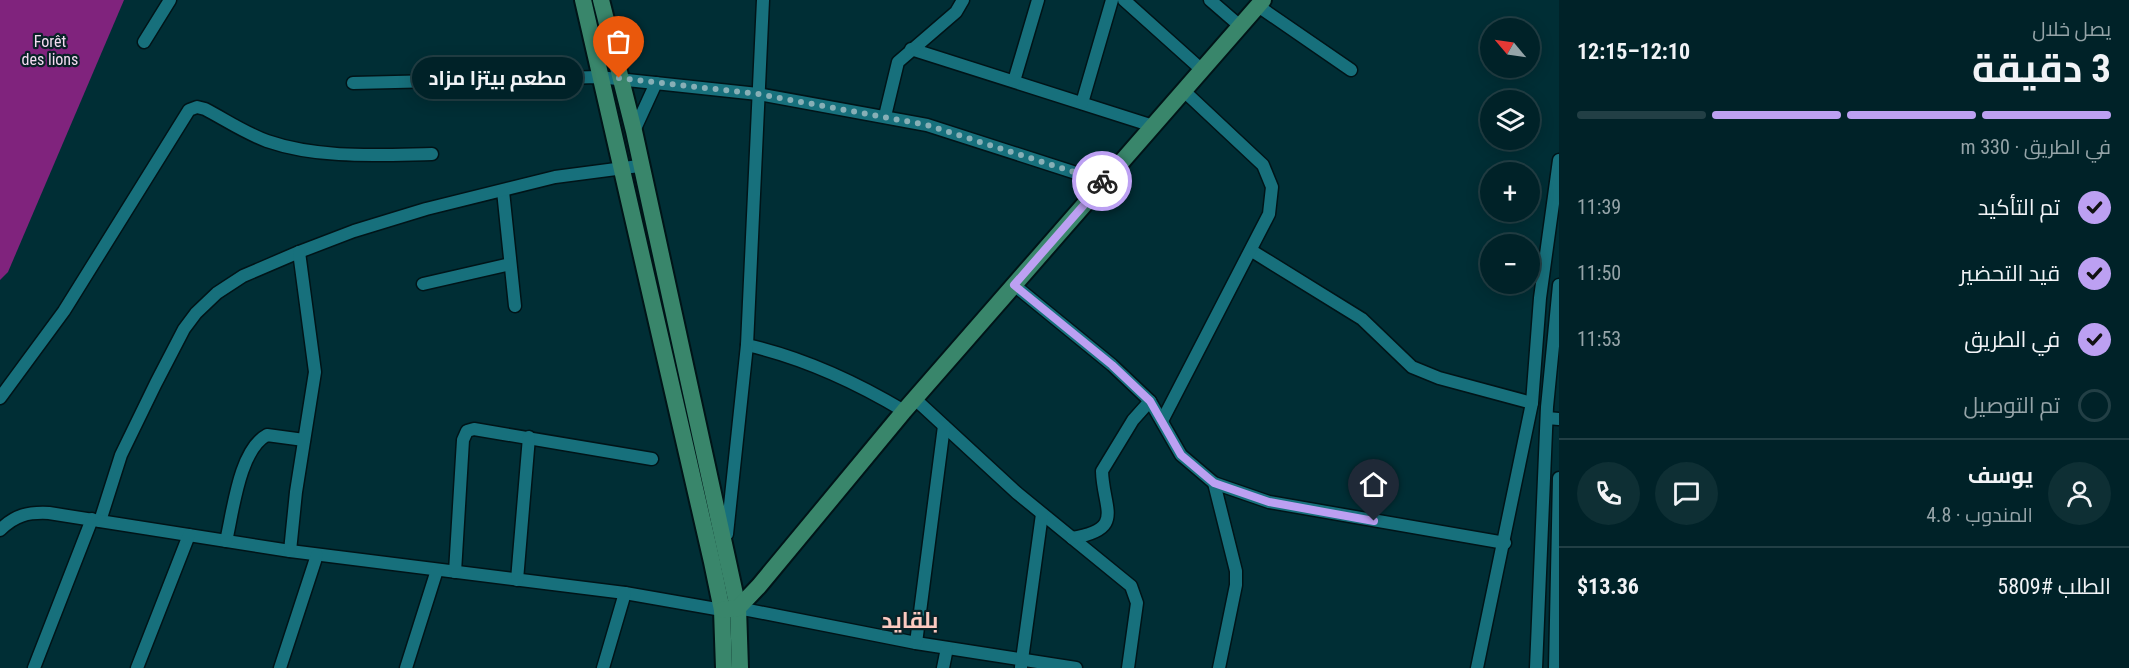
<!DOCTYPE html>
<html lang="ar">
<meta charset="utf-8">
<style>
:root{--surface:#002228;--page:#0e2f34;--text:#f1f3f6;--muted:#95a4a8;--line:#223f45;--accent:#bca0f2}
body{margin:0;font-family:"Roboto Condensed",Cairo,sans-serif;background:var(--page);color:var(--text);direction:rtl;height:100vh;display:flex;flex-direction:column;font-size:22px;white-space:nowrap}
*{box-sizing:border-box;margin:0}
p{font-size:20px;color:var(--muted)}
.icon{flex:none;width:33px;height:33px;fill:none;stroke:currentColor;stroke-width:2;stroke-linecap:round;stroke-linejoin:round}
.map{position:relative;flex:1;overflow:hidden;direction:ltr}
.side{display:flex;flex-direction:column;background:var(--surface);width:570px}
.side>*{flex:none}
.needle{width:39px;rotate:299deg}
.buttons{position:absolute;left:1480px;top:18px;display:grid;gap:12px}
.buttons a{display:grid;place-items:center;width:60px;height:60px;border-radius:50%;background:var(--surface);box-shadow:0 3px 15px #0003,0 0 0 2px var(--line);font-size:30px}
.pin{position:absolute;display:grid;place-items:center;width:51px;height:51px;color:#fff;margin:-62px -26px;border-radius:50% 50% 50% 0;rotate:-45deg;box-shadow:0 0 6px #0007}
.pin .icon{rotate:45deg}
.courier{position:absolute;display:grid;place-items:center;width:60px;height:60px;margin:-30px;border:4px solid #bca0f2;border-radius:50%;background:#fff;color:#222;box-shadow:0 2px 8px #0007}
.bubble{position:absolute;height:42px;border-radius:21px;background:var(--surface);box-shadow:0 3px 15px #0003,0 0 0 2px var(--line);font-size:20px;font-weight:700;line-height:42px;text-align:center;direction:rtl}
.overview em{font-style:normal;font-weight:700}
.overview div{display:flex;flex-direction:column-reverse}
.overview{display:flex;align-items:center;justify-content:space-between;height:102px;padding:0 18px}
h1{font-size:39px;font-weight:700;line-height:45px}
.bar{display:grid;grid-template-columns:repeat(4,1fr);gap:9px 6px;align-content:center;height:72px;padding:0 18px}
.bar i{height:8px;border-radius:4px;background:var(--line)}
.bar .selected{background:var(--accent)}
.bar p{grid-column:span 4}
.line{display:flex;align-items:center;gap:15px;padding:0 18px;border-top:2px solid var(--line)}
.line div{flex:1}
.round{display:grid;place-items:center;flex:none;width:63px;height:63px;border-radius:32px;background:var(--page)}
ol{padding:0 18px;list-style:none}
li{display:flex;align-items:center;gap:18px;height:66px}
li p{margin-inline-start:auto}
li .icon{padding:6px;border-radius:50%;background:var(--accent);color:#111;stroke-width:4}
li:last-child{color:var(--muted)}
li i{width:33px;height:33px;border:3px solid var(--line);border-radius:50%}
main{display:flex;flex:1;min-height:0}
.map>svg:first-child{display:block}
.forest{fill:#80237d}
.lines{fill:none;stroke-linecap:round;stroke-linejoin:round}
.minor-casing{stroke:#001418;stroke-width:15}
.major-casing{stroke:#001418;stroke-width:20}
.minor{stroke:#17707c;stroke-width:12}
.major{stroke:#39866b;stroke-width:16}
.done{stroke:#87afb6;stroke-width:6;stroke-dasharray:0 10.8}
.route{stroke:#bca0f2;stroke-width:8}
.labels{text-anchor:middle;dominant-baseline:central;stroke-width:4.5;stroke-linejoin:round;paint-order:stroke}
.park-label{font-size:16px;fill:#f4dcf1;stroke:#092227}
.district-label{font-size:22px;font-weight:bold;fill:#fdcac1;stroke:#092227}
</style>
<main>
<section class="side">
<div class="overview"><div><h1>3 دقيقة</h1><p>يصل خلال</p></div><em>12:10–12:15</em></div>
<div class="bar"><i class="selected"></i><i class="selected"></i><i class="selected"></i><i></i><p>في الطريق · 330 m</p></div>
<ol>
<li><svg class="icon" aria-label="check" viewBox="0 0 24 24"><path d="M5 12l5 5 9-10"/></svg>تم التأكيد<p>11:39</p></li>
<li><svg class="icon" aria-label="check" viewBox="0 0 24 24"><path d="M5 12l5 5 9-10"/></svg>قيد التحضير<p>11:50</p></li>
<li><svg class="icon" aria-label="check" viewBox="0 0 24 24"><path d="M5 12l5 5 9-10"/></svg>في الطريق<p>11:53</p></li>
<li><i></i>تم التوصيل</li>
</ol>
<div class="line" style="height:108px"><a class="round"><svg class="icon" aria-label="person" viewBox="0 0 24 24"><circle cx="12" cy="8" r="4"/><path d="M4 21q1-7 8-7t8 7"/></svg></a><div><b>يوسف</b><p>المندوب · 4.8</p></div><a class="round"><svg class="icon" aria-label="chat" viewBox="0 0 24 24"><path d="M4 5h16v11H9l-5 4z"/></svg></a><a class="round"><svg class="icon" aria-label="phone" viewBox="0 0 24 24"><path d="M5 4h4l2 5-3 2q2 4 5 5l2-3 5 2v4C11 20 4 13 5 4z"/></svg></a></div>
<div class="line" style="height:78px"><div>الطلب #5809</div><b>$13.36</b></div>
</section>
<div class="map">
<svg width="1559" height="668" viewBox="0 0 1559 668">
<rect width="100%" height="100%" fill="#002e35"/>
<path class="forest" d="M0,0h124l-116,272 -8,8z"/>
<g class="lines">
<defs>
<g id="minor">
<path d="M1124,0l78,70"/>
<path d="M1210,0l30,26"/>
<path d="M1258,6l93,64"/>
<path d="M144,42l26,-42"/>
<path d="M911,49l242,77"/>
<path d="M1014,81l24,-81"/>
<path d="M353,83l246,-6 159,17 169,31 177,57"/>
<path d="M1082,103l30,-103"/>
<path d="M885,116l13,-54 58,-50 7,-12"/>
<path d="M634,131l22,-48"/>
<path d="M503,191l12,115"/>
<path d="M1252,251l110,68 50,48 27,11 93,25"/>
<path d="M423,284l87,-20"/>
<path d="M1014,285l98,80 38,36 31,54 33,28 55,19 236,41"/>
<path d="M747,345c57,13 107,36 157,66"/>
<path d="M0,398l64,-87 125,-201 8,-3 8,2c21,11 40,24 62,32 52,18 111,14 165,13"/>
<path d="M915,399l102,94 114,93 6,17 -9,65"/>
<path d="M1547,418l12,1"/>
<path d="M1162,421l107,-207 3,-27 -9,-22 -79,-74"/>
<path d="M1214,483l22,88v14l-17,83"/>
<path d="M100,521l21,-66 35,-72 28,-54 12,-16 21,-20 26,-17 56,-24 55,-21 72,-22 129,-32 84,-11"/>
<path d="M0,530c15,-15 28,-18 49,-17l241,38 335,42 97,17"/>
<path d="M727,534l20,-189 16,-345"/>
<path d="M1072,538c54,-9 31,-29 30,-67l31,-51 17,-19"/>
<path d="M226,541c7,-29 13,-91 41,-106l37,5"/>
<path d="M290,551l6,-59 19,-120 -16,-120"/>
<path d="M455,572l8,-132 4,-9 7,-2 178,30"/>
<path d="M517,580l12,-143"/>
<path d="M738,608l178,35 160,25"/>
<path d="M916,643l28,-217"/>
<path d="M1021,667l21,-153"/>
<path d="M34,668l58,-149"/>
<path d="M137,668l52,-133"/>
<path d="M280,668l37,-113"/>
<path d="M406,668l31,-98"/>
<path d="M603,668l22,-75"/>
<path d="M943,668l4,-20"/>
<path d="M1477,668l55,-265 8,-105 19,-138"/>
<path d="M1536,668l11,-261 12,-122"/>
<path d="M1555,668l4,-190"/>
</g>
<g id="major">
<path d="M583,0l129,562 10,48 2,58"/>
<path d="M601,0l33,131 104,477 2,60"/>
<path d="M722,610l16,-2 21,-22 145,-175 359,-411"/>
</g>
</defs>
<use href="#minor" class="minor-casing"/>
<use href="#major" class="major-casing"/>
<use href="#minor" class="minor"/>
<use href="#major" class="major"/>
</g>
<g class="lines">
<path class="done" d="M619,78l139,16 169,31 175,56"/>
<path class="route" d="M1102,181l2,1 -90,103 98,80 38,36 31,54 33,28 55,19 105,19"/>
</g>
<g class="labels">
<g class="park-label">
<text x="50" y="41">Forêt<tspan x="50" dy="18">des lions</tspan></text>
</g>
<g class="district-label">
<text x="910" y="620">بلقايد</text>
</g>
</g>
</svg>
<div class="buttons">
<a><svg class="needle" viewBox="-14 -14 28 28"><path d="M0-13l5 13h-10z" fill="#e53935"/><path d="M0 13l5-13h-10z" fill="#95a4a8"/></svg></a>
<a><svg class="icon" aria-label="layers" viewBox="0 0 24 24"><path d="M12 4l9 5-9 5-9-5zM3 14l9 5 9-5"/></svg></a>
<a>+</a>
<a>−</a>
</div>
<div class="pin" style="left:619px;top:78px;background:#ea580c"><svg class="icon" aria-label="bag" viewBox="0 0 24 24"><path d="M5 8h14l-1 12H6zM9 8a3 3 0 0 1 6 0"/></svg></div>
<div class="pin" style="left:1374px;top:521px;background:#1f2937"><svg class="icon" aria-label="home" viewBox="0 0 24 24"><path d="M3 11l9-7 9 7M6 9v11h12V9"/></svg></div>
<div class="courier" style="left:1102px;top:181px"><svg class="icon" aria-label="bike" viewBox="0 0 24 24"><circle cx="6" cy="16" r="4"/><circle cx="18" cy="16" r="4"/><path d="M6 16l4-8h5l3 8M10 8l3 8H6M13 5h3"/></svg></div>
<div class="bubble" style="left:412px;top:57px;width:171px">مطعم بيتزا مزاد</div>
</div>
</main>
